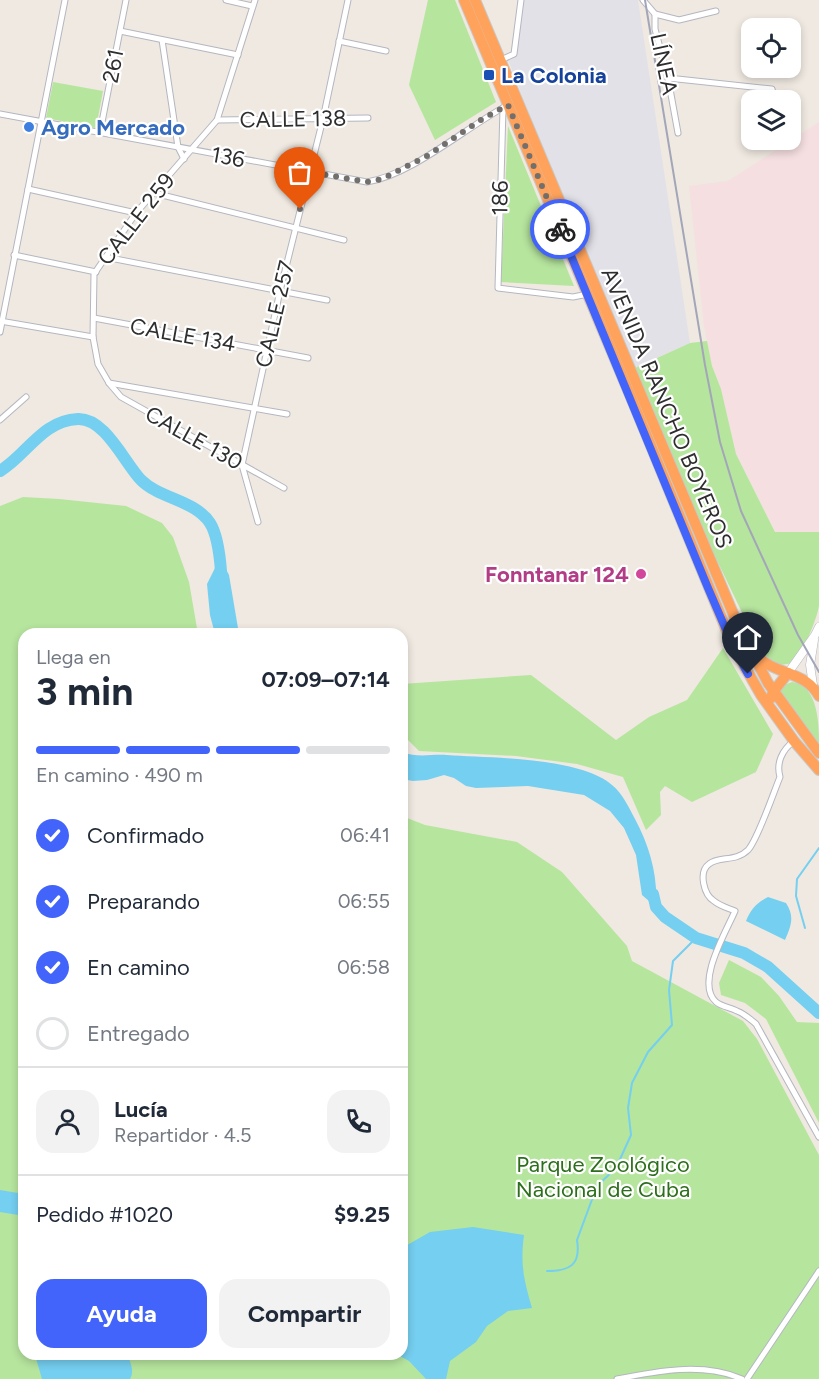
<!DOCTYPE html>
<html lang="es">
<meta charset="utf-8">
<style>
:root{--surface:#fff;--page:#f2f2f3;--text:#1f2937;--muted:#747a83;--line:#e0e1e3;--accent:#4264fb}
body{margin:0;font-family:Figtree,sans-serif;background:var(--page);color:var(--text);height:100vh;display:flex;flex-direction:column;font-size:22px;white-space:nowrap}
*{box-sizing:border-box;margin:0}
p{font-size:20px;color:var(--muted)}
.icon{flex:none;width:33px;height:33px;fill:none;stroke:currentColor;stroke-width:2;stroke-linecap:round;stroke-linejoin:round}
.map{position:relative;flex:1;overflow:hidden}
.details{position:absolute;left:18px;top:628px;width:390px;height:732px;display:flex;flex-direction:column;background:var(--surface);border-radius:18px;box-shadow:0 3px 9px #0003}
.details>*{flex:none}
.tools{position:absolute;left:741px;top:18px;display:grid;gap:12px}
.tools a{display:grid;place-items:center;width:60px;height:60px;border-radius:12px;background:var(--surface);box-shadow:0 3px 9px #0003;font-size:30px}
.pin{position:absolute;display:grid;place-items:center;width:51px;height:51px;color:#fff;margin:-62px -26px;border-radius:50% 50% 50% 0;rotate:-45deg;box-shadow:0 0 6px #0007}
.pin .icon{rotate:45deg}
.courier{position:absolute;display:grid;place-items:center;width:60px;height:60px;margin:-30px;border:4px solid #4264fb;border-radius:50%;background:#fff;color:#222;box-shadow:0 2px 8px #0007}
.head em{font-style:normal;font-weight:700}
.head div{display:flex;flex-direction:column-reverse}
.head{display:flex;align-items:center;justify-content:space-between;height:102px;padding:0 18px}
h1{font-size:39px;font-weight:700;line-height:45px}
.bar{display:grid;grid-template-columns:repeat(4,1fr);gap:9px 6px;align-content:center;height:72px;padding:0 18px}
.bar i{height:8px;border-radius:4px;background:var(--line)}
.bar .on{background:var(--accent)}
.bar p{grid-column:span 4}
.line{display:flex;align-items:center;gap:15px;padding:0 18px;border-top:2px solid var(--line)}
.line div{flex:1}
.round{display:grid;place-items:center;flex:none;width:63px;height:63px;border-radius:18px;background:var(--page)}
ol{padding:0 18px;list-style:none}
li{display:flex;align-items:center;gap:18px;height:66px}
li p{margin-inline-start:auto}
li .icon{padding:6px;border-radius:50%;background:var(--accent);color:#fff;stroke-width:4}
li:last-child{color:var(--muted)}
li i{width:33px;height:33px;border:3px solid var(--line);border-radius:50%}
.button{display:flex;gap:12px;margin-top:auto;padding:12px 18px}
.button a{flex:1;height:69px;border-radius:18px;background:var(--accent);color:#fff;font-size:24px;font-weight:700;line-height:69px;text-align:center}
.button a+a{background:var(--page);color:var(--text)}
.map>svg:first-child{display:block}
.industrial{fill:#e3e1e8}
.medical{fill:#f5dfe0}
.green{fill:#b6e59e}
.water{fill:#75cff0}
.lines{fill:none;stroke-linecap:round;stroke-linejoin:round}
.stream{stroke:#75cff0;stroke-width:2}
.river{stroke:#75cff0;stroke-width:12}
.street-casing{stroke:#b4b7c1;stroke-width:7}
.secondary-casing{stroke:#b4b7c1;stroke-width:9}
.highway-casing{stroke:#c9c9c9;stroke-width:12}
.street{stroke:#fff;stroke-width:5}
.secondary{stroke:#fff;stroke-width:8}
.highway{stroke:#ffa35c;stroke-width:10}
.rail{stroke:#a3a6b8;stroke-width:2}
.done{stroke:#726f6d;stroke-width:6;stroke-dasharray:0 10.8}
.route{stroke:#4264fb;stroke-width:8}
.transit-dot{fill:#1a4fb4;stroke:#fff;stroke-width:2}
.shop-dot{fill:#3f7fe0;stroke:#fff;stroke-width:2}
.hotel-dot{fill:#d1479c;stroke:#fff;stroke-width:2}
.labels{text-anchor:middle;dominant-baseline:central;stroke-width:4.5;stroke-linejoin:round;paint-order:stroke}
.street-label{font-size:22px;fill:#2e2e2e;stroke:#fff}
.transit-label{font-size:22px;font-weight:bold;fill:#164399;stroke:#fff;text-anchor:start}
.shop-label{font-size:22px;font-weight:bold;fill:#366cbe;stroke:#fff;text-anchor:start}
.hotel-label{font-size:22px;font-weight:bold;fill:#b23c85;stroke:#fff;text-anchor:end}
.park-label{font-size:22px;fill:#2c6e1b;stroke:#fff}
</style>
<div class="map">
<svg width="819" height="1379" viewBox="0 0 819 1379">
<rect width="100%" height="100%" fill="#efe9e1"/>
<path class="industrial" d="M521,0h117l52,343 -55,25 -63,-144 -65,-167 7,-4z"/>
<path class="medical" d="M819,122v410l-43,1 -40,-79 -15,-65 -9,-23 -8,-40 -15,-140 39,-5z"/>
<g class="green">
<path d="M428,0h27l41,102 -61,38 -26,-55z"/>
<path d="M53,82l50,9 -7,37 -50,-10z"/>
<path d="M508,126l66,160 -73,-4z"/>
<path d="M707,341l5,25 9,23 15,65 39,78h44c0,20 0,55 0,74 -3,15 -16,49 -29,57 -10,5 -22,-4 -29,-11l-49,-102 -77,-182 55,-25z"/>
<path d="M23,497l36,2 67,7 36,17 11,14 16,45 9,52h-174v720h378v-538l23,9 92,17 45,30 65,74 5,15 111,60 14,18 62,116v224h-819v-873z"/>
<path d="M723,648l50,86 -17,38 -64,30 -27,-16 -5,6 1,23 -15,15 -23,-53 -46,-13 -61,-8 -97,-5 -17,-17v-50l129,-9 85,65 33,-23 38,-17z"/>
<path d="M792,682c27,3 27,44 27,66l-41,-56 6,-7z"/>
<path d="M729,960l32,17 18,19 18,26 22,1v100l-53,-104 -21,-16 -24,-8 -2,-12z"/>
</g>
<g class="water">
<path d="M220,558l9,17 10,59h-24l-5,-19 -3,-31z"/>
<path d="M402,752c16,6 28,2 45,3 42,3 133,2 165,30 11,9 17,23 23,34 15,28 23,57 21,88l-14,-12 -6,-40 -12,-27 -14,-17 -26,-16 -56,-9 -52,2 -10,-2 -12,-8 -10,-3 -17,5 -14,1 -11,-2z"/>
<path d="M768,897l18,6c9,14 5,23 -1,37l-39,-19c5,-12 10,-18 22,-24z"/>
<path d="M0,1190l24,4v22l-24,-4z"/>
<path d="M473,1227l51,8c-4,30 0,45 8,73l-24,3 -21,15 -11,16 -26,19 -4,18h-20l-17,-18 -11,-6 4,-1v-106l28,-16z"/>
<path d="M35,1355h93c2,8 7,16 2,24h-88z"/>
</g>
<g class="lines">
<g class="stream">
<path d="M805,928l-9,-32 1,-17 22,-31"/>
<path d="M547,1271c23,0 34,-6 30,-31l20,-54 19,-18 15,-33 -3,-27 4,-25 16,-31 24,-27 -3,-35 4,-29 23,-23"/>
</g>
<g class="river">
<path d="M0,471c28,-17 41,-50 78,-52 27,-1 46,43 63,61 19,19 54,20 69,43 7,11 10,35 11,48"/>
<path d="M653,894l3,13 9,10 31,21 48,15 24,14 51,46"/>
</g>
<defs>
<g id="street">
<path d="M226,0l26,6"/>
<path d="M255,0l-38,120 -81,93 -42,61 -1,63 5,27 11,19 12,14 163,91"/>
<path d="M643,0l12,14v15l13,49 10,55"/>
<path d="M655,14l24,6 37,-9"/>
<path d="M120,31l118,24"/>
<path d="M162,40l16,107 6,12"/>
<path d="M339,41l47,10"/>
<path d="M501,60l13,-6 7,-54"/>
<path d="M668,78l104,11 3,11"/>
<path d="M503,108l-5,180 75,9 15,-3"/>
<path d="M0,114l367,68c45,-7 99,-55 141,-77"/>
<path d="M217,120l151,-2"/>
<path d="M100,132l26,-132"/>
<path d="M28,189l108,24"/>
<path d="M154,193l190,47"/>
<path d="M14,255l82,17"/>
<path d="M105,257l222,43"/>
<path d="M94,318l214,40"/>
<path d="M0,321l93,16"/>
<path d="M0,332l65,-332"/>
<path d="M109,383l178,31"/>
<path d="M0,420l26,-23"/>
<path d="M258,522l-16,-57 38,-174 43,-172 25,-119"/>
<path d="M794,741c-12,9 -18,22 -14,36 -7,17 -22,62 -32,73 -12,12 -29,6 -39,14 -11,8 -5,31 5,37 6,5 14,7 21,10 -9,21 -40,72 -19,91 6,5 14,5 21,9 8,3 13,8 19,13l63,113"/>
<path d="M617,1379c40,-8 86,-17 125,0"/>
<path d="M747,1379l72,-108"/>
</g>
<g id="secondary">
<path d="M788,673l27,-38 4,-8"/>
<path d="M813,685l-3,-20 4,-25"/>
</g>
<g id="highway">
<path d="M464,0l169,402 100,244 28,49 33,46 25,29"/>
<path d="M475,0l265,630 28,53 51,70"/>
<path d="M755,654c20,22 50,16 64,42"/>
<path d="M771,698l2,-6 15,-19"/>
</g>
</defs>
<use href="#street" class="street-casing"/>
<use href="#secondary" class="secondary-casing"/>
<use href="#highway" class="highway-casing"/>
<use href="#street" class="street"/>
<use href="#secondary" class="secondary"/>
<use href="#highway" class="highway"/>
<path class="rail" d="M645,0l60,365 15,77 21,69 57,124 21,37"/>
</g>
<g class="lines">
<path class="done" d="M300,209l10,-37 57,10 15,-3 45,-23 57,-38 24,-13 52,124"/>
<path class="route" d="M560,229l148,359 25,58 15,28"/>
</g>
<rect class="transit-dot" x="483" y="69" width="12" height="12" rx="3"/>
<circle class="shop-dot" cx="29" cy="127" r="6"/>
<circle class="hotel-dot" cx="641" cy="574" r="6"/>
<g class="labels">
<g class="street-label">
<text transform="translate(664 64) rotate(78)">LÍNEA</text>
<text transform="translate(113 66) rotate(-79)">261</text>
<text transform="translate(293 119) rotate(-1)">CALLE 138</text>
<text transform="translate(228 157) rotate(10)">136</text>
<text transform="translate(500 198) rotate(-89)">186</text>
<text transform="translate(136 219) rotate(-52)">CALLE 259</text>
<text transform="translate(275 314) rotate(-77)">CALLE 257</text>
<text transform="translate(183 335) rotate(10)">CALLE 134</text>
<text transform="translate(667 408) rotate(67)">AVENIDA RANCHO BOYEROS</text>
<text transform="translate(194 438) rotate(29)">CALLE 130</text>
</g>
<g class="transit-label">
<text x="501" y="75">La Colonia</text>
</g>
<g class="shop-label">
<text x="41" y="127">Agro Mercado</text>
</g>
<g class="hotel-label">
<text x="629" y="574">Fonntanar 124</text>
</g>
<g class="park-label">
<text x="603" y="1164">Parque Zoológico<tspan x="603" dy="25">Nacional de Cuba</tspan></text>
</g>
</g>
</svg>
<div class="tools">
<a><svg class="icon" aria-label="locate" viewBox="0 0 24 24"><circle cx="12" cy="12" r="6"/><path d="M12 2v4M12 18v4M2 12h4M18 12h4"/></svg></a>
<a><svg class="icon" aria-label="layers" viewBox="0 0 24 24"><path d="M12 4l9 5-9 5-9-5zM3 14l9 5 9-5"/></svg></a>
</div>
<div class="pin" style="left:300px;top:209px;background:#ea580c"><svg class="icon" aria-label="bag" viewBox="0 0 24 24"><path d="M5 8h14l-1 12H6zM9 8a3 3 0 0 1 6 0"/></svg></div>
<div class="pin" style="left:748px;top:674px;background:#1f2937"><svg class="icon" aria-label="home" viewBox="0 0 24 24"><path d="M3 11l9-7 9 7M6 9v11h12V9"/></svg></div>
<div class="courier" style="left:560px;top:229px"><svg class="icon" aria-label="bike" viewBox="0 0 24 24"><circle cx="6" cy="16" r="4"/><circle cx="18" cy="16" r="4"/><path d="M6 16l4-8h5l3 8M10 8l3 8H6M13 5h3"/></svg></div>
<section class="details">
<div class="head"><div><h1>3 min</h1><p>Llega en</p></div><em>07:09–07:14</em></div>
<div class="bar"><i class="on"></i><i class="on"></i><i class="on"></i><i></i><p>En camino · 490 m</p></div>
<ol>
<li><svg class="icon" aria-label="check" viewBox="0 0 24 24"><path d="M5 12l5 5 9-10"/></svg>Confirmado<p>06:41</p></li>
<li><svg class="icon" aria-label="check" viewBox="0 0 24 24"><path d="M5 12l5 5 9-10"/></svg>Preparando<p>06:55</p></li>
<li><svg class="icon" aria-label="check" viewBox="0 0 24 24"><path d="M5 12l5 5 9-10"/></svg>En camino<p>06:58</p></li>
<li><i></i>Entregado</li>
</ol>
<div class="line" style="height:108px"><a class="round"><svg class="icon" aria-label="person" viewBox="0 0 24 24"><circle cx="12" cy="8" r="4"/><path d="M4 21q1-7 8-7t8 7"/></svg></a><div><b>Lucía</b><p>Repartidor · 4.5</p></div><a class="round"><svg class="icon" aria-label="phone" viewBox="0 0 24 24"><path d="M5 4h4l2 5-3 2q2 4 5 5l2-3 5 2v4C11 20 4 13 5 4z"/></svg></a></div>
<div class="line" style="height:78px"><div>Pedido #1020</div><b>$9.25</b></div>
<div class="button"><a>Ayuda</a><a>Compartir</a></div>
</section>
</div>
